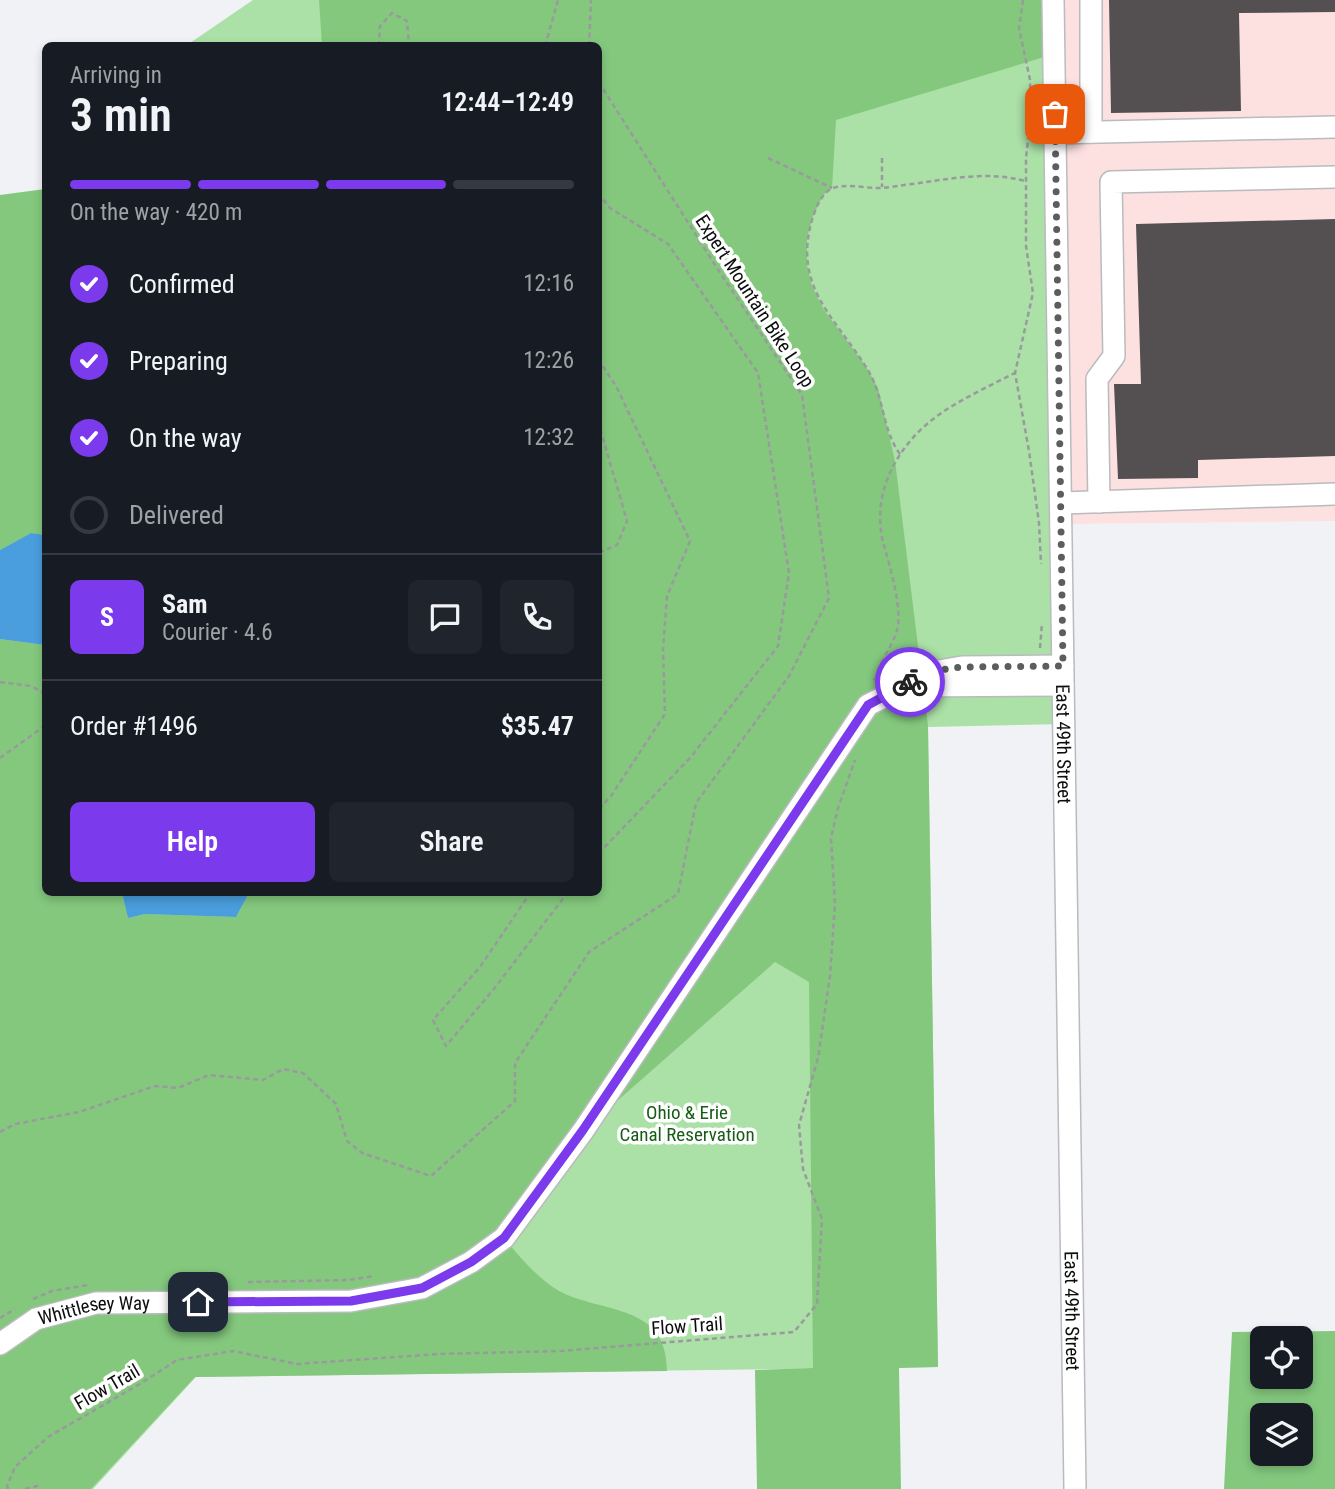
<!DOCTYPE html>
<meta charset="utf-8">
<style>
:root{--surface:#171b24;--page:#20242c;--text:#f1f3f6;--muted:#9ea1a6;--line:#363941;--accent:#7c3aed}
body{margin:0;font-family:"Roboto Condensed",sans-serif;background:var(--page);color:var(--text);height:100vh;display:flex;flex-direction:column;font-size:26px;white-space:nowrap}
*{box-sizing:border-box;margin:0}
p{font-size:23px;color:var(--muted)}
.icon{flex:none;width:38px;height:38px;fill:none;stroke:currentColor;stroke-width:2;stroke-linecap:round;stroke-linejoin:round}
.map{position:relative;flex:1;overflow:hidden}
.panel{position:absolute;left:42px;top:42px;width:560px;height:854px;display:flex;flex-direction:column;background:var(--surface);border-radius:10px;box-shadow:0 4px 10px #0003}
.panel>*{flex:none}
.controls{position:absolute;left:1250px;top:1326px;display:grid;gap:14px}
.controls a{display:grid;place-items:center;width:63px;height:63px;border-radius:10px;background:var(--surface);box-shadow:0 4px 10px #0003;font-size:35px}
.pin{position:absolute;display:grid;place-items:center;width:60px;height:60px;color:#fff;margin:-30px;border-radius:14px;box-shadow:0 4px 10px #0006}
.courier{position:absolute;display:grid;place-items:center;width:70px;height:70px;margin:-35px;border:5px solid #7c3aed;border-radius:50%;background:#fff;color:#222;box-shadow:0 2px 9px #0007}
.head em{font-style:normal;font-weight:600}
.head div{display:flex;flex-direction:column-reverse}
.head{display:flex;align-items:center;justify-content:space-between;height:119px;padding:0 28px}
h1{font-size:46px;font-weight:600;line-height:52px}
.bar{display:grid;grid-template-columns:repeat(4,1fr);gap:10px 7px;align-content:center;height:84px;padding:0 28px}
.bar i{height:9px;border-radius:5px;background:var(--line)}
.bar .selected{background:var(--accent)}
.bar p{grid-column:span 4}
.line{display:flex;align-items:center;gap:18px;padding:0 28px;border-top:2px solid var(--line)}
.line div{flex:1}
.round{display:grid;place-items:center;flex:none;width:74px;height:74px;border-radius:10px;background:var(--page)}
ol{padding:0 28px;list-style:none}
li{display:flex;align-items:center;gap:21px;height:77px}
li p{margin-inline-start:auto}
li .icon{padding:7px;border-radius:50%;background:var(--accent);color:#fff;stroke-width:4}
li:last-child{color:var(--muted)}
li i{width:38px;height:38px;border:4px solid var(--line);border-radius:50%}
.button{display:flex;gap:14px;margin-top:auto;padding:14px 28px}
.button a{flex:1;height:80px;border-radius:10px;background:var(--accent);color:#fff;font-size:28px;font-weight:600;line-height:80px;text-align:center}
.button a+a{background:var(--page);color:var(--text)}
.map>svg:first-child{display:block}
.industrial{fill:#fce1e0}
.green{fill:#abe0a7}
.forest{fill:#84c87e;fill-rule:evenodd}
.water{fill:#4a9edd}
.building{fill:#545052}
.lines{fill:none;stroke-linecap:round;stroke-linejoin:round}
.minor-casing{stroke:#babbbe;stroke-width:24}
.path{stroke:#999a9d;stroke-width:2.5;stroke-dasharray:5 3.5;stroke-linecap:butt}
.minor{stroke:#fff;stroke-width:21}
.done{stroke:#5c5d5f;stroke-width:7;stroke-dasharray:0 12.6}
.route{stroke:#7c3aed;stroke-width:9}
.labels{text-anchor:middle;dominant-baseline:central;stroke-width:7;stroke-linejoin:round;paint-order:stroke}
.street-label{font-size:19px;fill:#0c0d0e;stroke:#fff}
.park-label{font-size:19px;fill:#175c15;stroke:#fff}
</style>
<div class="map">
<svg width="1335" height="1489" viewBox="0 0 1335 1489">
<rect width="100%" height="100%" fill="#f1f2f6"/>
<path class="industrial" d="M1053,0h282v521l-274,3z"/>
<path class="green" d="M253,0h799l12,724 -136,3 10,640 -742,10 -103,112h-93v-1169l45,16 1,556h552v-846l-411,-1z"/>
<g class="forest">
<path d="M319,0h734l1,54 -218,66 -4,68 -9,7 -10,21 -6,22v27l5,21 12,24 41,55 13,23 17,73 33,265 10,641 -39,1 2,121h-144l-2,-119 58,-2 -4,-386 -34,-20 -192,169 -79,107c16,19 33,40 55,53 44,23 108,12 108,80l-472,6 -104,112h-91v-850l45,6 1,247 76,1 6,25 17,-4 91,3 13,-24 349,-1v-846l-276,-1z"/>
<path d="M45,189v346l-14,-2 -31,17v-355z"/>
<path d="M1335,1331v158h-111l8,-157zM1262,1339h38v38h-38zM1262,1416h38v38h-38z"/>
</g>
<g class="water">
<path d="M31,533l14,2v110l-45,-6v-89z"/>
<path d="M122,893v-1l127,1 -13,24 -91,-3 -17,4z"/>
</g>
<g class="building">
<path d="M1109,0h226v12l-96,1 2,98 -130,2z"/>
<path d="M1335,219v237l-137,4v18l-80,1 -4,-95h27l-5,-160z"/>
</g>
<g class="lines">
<defs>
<g id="minor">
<path id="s1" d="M1053,0l22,1489"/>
<path d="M1091,0v132"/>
<path d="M1055,133l280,-6"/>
<path d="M1099,502l-2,-123 17,-23 -3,-174 224,-5"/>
<path d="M1061,503l274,-9"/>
<path d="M908,686l155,-1"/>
<path id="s2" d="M0,1344l36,-25 60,-16 255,-2 71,-13 49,-26 33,-24 79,-107 285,-426 65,-33 29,-5 101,-1"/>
</g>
</defs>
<use href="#minor" class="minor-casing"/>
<g class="path">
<path d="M1023,0l-4,28 11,52 1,32 -5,46v88l7,47 -18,80 14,78 10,72 2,41"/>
<path d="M379,46l1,-20 12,-13 15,8 2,25"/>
<path d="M545,46l13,-46"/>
<path d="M589,46l2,-46"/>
<path d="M768,158l64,30"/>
<path d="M882,158v29"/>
<path d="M598,193l12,15 58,36 90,129 31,200 -11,73 -88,112 -92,96"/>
<path d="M598,359l18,27 74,155 -23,55 -4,53 2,65 -54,82 -13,14"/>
<path d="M598,421l29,100 -10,24 -19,8"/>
<path d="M900,454c-19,-26 -15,-58 -34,-87 -32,-51 -73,-80 -54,-147 3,-10 9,-26 19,-31 12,-6 33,-1 47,-1 9,0 18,-2 26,-3 42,-5 80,-15 121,-4"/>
<path d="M1040,648l2,-25"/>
<path d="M876,679c4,-20 17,-33 21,-49 6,-21 -8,-67 -14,-88 -13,-55 20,-106 66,-134 21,-13 44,-24 66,-35"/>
<path d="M873,680l16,-11 16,-5"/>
<path d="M0,682l31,4 15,8"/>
<path d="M0,758l46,-33"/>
<path d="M531,892l-51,75 -47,53 13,26 47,-56 75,-98"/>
<path d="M0,1132l15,-8 64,-12 76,-26 23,2 31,-13 54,5 20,-11 20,4 33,31 11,37 15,12 69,23 84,-75v-38l74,-111 89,-58 18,-91 93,-127 40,-78 -27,-203 -85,-127 -119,-187"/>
<path d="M248,1282l101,-2 25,-4"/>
<path d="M33,1299l19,-8 36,-6"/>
<path d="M0,1318l15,-9"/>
<path d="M8,1489l-1,-3 8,-19 33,-30 95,-55 34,-22 56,-9 64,13 141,-10 122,-3 234,-19 23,-28 5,-85 -19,-50 -4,-44 19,-67 12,-82 5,-72 -4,-66 7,-30 17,-48"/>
<path d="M25,1489l12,-3 2,3"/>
</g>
<use href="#minor" class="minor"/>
</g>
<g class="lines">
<path class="done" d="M910,682l23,-11 29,-4 101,-1 -8,-552"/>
<path class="route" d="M198,1302l153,-1 71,-13 49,-26 33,-24 79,-108 285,-425 42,-23"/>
</g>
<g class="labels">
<g class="street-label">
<text transform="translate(755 301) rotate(57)">Expert Mountain Bike Loop</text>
<text stroke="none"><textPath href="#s1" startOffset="744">East 49th Street</textPath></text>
<text stroke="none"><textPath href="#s1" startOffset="1311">East 49th Street</textPath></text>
<text stroke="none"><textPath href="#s2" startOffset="103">Whittlesey Way</textPath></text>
<text transform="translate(687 1326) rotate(-4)">Flow Trail</text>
<text transform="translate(107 1387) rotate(-30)">Flow Trail</text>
</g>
<g class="park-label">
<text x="687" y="1112">Ohio &amp; Erie<tspan x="687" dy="22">Canal Reservation</tspan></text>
</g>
</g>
</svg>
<div class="controls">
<a><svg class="icon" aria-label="locate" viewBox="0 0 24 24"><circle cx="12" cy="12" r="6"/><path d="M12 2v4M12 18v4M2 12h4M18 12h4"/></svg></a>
<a><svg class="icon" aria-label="layers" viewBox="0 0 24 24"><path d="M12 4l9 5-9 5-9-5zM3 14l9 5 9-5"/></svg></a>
</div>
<div class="pin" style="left:1055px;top:114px;background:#ea580c"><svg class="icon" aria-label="bag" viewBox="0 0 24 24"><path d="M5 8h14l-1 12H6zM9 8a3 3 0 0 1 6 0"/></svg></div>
<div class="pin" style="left:198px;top:1302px;background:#1f2937"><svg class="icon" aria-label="home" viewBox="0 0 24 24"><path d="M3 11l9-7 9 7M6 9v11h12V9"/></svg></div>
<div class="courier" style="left:910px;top:682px"><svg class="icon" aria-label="bike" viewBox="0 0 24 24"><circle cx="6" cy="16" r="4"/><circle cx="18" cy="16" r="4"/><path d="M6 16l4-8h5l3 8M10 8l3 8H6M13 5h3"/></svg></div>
<section class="panel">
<div class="head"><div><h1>3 min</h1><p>Arriving in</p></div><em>12:44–12:49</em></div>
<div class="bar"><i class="selected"></i><i class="selected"></i><i class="selected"></i><i></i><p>On the way · 420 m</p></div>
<ol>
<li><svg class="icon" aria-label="check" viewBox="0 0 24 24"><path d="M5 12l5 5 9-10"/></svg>Confirmed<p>12:16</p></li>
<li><svg class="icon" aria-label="check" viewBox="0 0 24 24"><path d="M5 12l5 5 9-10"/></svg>Preparing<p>12:26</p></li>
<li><svg class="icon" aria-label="check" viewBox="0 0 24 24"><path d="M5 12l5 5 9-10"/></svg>On the way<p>12:32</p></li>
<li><i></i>Delivered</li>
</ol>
<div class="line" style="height:126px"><b class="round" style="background:var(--accent);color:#fff">S</b><div><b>Sam</b><p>Courier · 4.6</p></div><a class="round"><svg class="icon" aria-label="chat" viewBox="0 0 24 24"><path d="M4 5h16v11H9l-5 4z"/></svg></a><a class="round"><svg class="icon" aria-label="phone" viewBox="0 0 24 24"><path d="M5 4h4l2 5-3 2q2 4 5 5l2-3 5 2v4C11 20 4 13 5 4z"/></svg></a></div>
<div class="line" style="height:91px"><div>Order #1496</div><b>$35.47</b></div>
<div class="button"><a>Help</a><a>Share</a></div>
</section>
</div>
